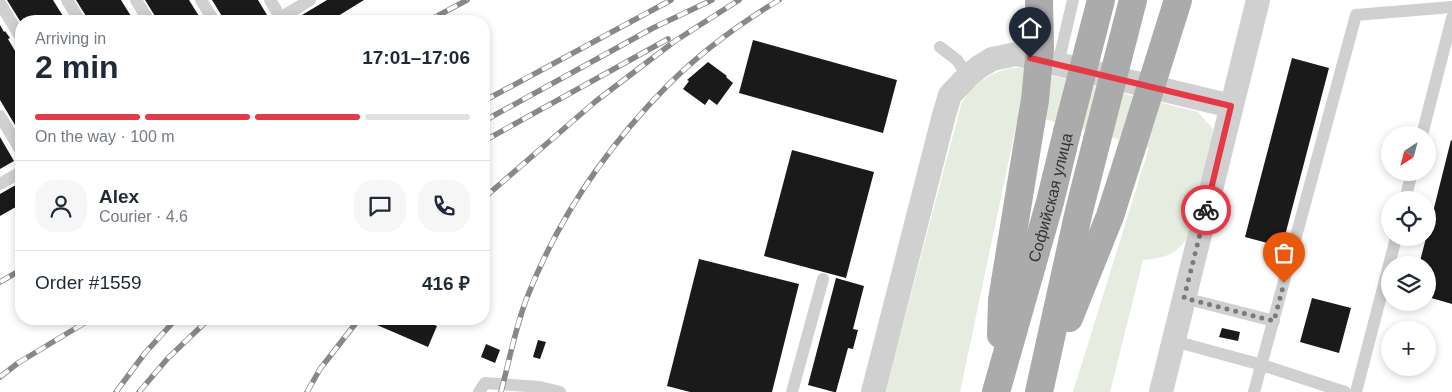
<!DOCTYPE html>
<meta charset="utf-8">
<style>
:root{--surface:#fff;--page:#f6f6f7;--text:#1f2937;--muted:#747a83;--line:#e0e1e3;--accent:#e63946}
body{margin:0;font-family:Arial,sans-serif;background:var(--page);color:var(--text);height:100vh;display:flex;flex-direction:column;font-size:19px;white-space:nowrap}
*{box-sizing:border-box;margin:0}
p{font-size:16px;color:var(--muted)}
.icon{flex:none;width:28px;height:28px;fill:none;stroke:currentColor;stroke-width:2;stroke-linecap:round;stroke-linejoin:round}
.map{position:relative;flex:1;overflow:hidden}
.side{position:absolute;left:15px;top:15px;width:475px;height:310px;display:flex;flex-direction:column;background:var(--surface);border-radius:20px;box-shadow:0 2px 8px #0003}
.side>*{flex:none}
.needle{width:32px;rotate:216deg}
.buttons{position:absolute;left:1381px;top:126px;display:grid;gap:10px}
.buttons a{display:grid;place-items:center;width:55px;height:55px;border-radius:50%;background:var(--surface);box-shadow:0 2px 8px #0003;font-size:25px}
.pin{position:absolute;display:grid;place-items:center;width:42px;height:42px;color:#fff;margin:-51px -21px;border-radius:50% 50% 50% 0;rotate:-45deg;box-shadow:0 0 5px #0007}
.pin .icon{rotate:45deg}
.courier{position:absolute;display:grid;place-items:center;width:50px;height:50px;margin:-25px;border:4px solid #e63946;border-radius:50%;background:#fff;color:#222;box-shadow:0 1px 6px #0007}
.head em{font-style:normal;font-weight:800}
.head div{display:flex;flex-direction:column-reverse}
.head{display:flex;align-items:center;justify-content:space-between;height:85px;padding:0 20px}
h1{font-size:32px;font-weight:800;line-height:38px}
.bar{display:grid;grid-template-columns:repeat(4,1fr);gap:8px 5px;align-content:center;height:60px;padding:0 20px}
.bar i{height:6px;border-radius:4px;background:var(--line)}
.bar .active{background:var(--accent)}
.bar p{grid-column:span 4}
.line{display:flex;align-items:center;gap:12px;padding:0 20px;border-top:1px solid var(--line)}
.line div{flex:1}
.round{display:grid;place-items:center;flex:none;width:52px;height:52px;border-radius:20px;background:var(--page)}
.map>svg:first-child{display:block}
.green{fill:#e6ecdf}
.building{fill:#1a1a1a}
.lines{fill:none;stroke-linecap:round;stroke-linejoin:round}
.service{stroke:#d0d0d0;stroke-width:12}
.minor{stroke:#d0d0d0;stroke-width:24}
.primary{stroke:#ababab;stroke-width:28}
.rail-casing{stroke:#888;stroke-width:5.5}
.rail{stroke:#fff;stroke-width:4;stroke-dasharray:11;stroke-linecap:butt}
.primary-bridge{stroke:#ababab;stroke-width:28}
.done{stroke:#7a7a7a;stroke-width:5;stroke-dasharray:0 9}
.route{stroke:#e63946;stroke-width:6}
.labels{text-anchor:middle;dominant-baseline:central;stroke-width:5;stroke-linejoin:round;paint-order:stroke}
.street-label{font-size:16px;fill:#333;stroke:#fff}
</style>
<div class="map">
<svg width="1452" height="392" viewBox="0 0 1452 392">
<rect width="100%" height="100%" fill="#fff"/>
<path class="green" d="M1011,68h10l177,44 15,17 -1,6 -25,103c-12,18 -24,20 -44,22l-33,132h-37l76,-244 -130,-36 -59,280h-75l76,-287c9,-20 29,-32 50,-37z"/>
<g class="building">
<path d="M7,0h46l13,21h-46z"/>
<path d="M76,0h45l13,21h-45z"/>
<path d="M145,0h44l13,21h-44z"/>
<path d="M212,0h46l9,15 -10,6h-32z"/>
<path d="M327,0h37l-34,21h-38z"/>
<path d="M0,25l4,7 1,-1 5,7 -2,1 13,22v74l-21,-35z"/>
<path d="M753,40l144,40 -14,53 -144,-40z"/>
<path d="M1292,58l37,10 -47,179 -37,-10z"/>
<path d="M708,62l19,14 -1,1 7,6 -16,22 -8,-6 -4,6 -22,-16 6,-8 -2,-1z"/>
<path d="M0,137l14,24 -14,8z"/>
<path d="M1451,140l1,1v163l-24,-7v-32h-9l7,-27h2v-6z"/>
<path d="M792,150l82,22 -28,106 -82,-22z"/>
<path d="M21,182v22l-21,12v-22z"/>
<path d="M699,259l100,25 -27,108h-82l-23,-6z"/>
<path d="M836,278l28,8 -11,43 5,1 -5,19 -5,-1 -12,44h-2l-26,-7z"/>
<path d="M1312,298l39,10 -12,45 -39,-11z"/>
<path d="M380,319h40l17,7 -9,21 -51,-22z"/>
<path d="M1222,328l18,4 -2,9 -19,-4z"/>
<path d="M538,340l8,2 -6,17 -7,-2z"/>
<path d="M486,344l14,6 -5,13 -14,-6z"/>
</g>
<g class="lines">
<g class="service">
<path d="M67,0l13,21"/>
<path d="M136,0l13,21"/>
<path d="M201,0l13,21"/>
<path d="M270,0l11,18"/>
<path d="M0,3l21,35"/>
<path d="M275,21l35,-21"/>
<path d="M940,47l17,13 11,16"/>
<path d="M1058,64l15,-64"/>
<path d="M0,116l21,35"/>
<path d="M1422,135l30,-117"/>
<path d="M0,184l21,-12"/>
<path d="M1405,200l7,-28"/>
<path d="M1184,298l90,23"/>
<path d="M1174,341l88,24 83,27"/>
<path d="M479,392l6,-9 55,4 20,5"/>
<path d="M792,392l31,-113"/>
<path d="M1254,392l102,-377 96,-8"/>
<path d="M1356,392l40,-154"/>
</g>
<g class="minor">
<path d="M873,392l71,-277 6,-20 18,-19 11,-9 13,-8 24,-5 215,52"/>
<path d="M1161,392l97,-392"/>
</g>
<g class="primary">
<path d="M1069,318l41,-102 21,-66"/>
<path d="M1001,335l1,-35 29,-177"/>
<path id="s1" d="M996,392l54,-190 17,-70"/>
<path d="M1039,392l40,-181 18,-71"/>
</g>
<defs>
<g id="rail">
<path d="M428,21l39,-21"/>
<path d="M484,101l187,-101"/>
<path d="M484,121l169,-93 59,-28"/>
<path d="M484,141l184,-102"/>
<path d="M484,198l112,-97 79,-60 64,-41"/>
<path d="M0,282l21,-12"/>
<path d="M0,377l18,-14 73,-44"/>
<path d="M116,392l29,-39 31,-34"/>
<path d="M139,392l29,-34 41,-39"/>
<path d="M307,392l13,-23 39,-50"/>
<path d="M501,392c8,-31 14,-62 25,-92 31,-80 81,-153 141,-214 33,-33 72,-62 112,-86"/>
</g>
</defs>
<use href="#rail" class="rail-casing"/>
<use href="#rail" class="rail"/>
<g class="primary-bridge">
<path d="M1031,123l4,-23 5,-53 -1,-47"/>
<path d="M1067,132l34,-132"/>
<path d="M1097,140l36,-140"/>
<path d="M1131,150l47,-150"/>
</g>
</g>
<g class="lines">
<path class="done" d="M1206,210l-22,88 90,23 10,-38"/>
<path class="route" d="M1030,58l201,48 -25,104"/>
</g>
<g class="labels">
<g class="street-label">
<text stroke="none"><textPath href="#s1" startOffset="202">Софийская улица</textPath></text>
</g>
</g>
</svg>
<div class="buttons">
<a><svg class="needle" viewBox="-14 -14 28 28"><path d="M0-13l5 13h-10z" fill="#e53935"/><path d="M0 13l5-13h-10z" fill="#747a83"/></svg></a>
<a><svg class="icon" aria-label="locate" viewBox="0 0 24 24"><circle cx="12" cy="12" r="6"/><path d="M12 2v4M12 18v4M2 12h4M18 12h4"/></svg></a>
<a><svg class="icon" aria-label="layers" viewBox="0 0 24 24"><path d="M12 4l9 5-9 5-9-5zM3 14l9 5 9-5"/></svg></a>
<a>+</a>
</div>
<div class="pin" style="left:1284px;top:283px;background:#ea580c"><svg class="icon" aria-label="bag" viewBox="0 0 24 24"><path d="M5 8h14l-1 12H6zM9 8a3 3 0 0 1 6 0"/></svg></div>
<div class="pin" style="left:1030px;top:58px;background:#1f2937"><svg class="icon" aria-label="home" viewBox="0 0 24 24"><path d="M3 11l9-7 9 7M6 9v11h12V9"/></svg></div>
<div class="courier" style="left:1206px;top:210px"><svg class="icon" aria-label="bike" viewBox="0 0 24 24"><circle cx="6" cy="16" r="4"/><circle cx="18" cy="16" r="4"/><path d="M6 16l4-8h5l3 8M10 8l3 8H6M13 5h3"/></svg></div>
<section class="side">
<div class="head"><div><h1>2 min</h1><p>Arriving in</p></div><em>17:01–17:06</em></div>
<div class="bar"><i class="active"></i><i class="active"></i><i class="active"></i><i></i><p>On the way · 100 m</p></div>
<div class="line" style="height:90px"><a class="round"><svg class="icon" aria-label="person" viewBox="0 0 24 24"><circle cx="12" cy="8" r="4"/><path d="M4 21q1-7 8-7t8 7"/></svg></a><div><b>Alex</b><p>Courier · 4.6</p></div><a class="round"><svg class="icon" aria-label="chat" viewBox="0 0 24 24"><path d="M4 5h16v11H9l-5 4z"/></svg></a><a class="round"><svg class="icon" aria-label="phone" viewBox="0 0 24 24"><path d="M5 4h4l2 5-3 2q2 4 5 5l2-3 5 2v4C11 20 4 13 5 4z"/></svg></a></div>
<div class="line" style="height:65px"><div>Order #1559</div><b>416 ₽</b></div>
</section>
</div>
